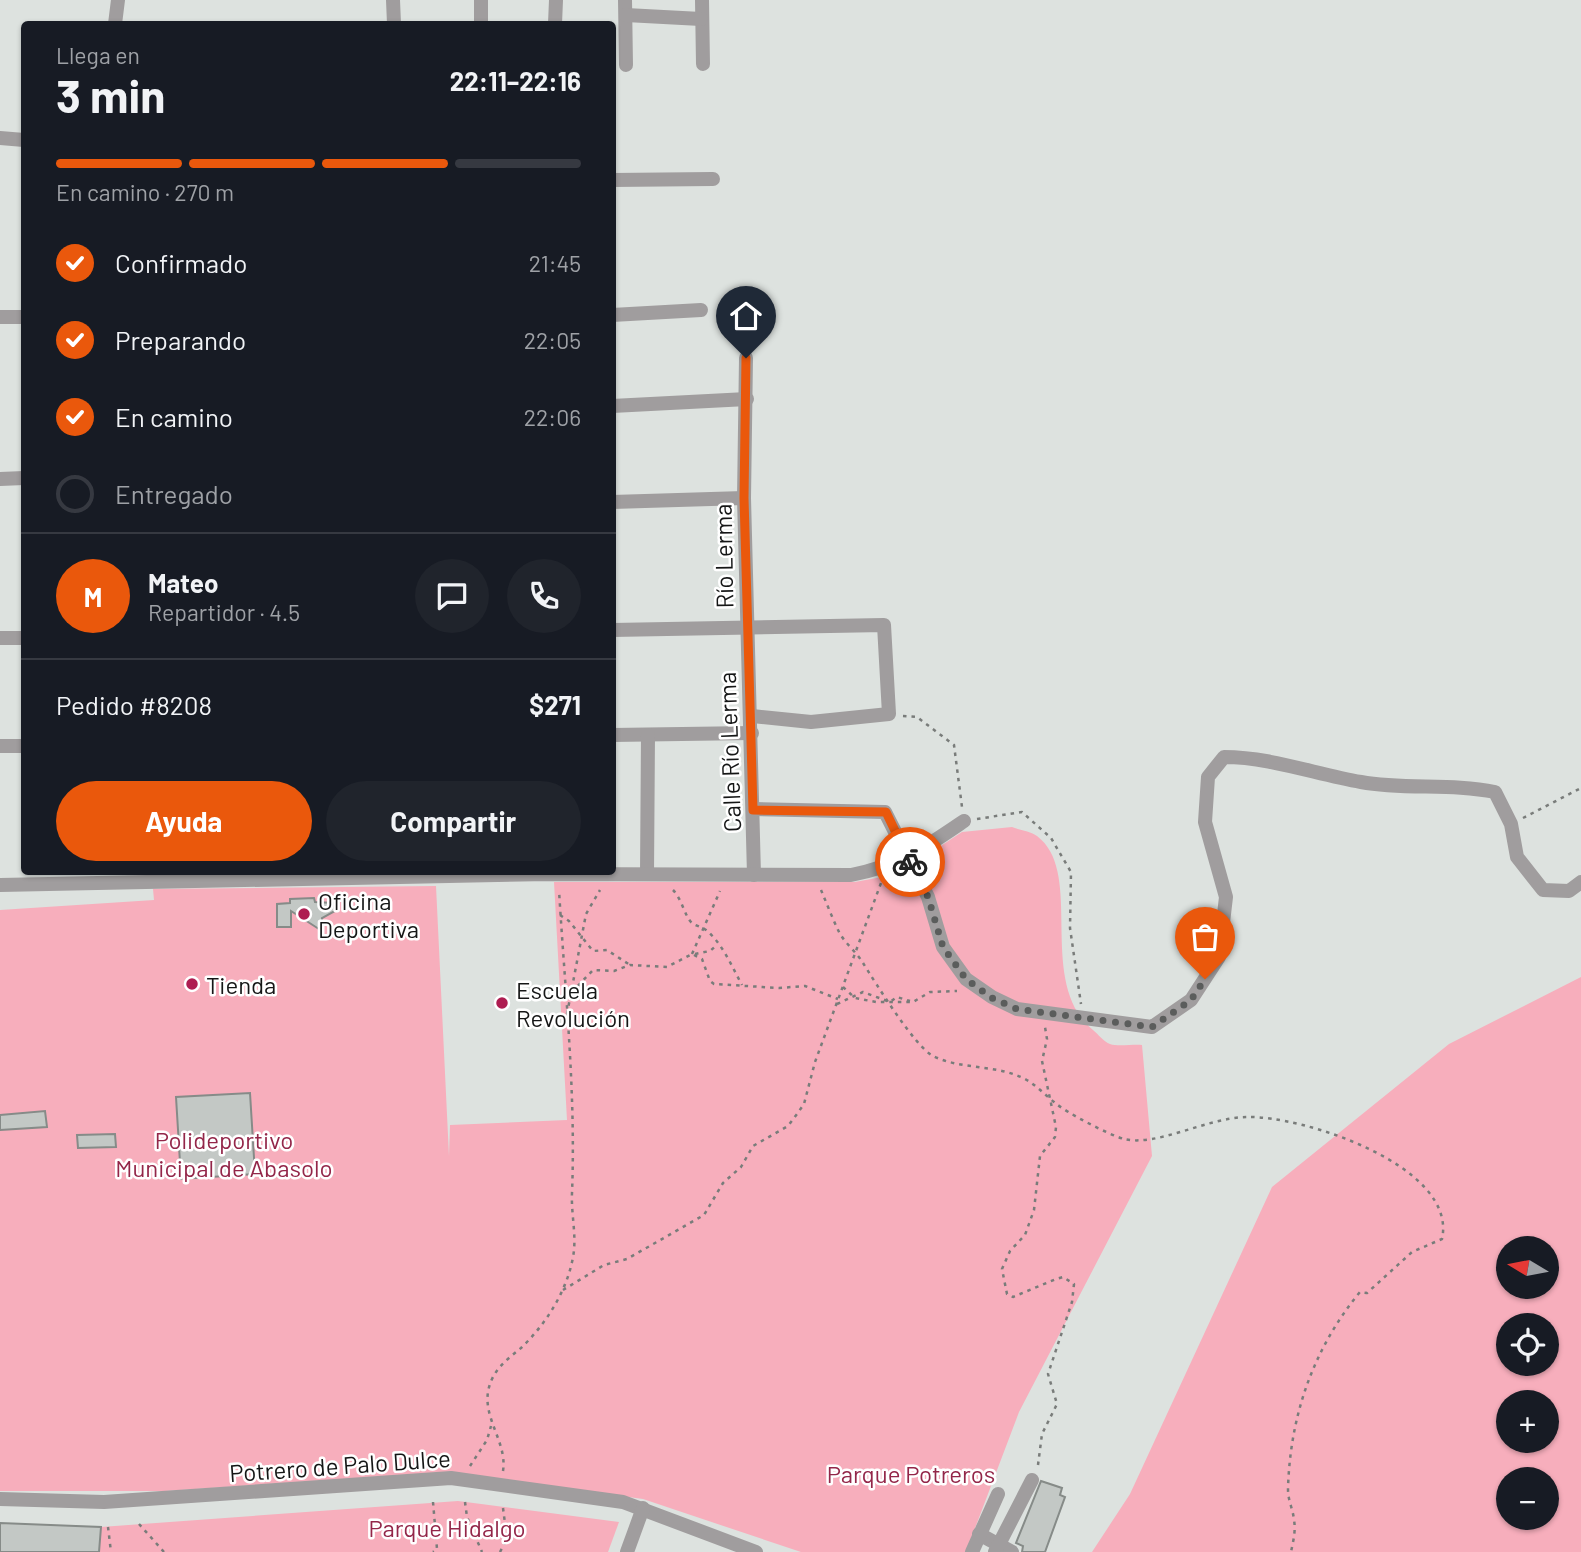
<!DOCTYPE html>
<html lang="es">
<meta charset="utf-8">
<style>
:root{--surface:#171b24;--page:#20242c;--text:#f1f3f6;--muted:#9ea1a6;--line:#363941;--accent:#ea580c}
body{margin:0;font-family:Barlow,sans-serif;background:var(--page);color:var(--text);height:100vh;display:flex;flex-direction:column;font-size:26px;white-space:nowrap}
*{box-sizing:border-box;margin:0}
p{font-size:23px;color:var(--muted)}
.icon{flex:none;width:38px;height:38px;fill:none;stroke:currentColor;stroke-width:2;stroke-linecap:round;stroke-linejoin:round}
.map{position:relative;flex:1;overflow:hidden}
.sheet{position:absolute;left:21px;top:21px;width:595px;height:854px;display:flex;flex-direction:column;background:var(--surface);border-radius:7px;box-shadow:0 2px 5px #0004}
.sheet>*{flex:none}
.needle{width:46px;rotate:280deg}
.fabs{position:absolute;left:1496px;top:1236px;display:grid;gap:14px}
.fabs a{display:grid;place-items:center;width:63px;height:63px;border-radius:50%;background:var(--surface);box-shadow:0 2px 5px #0004;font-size:35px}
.pin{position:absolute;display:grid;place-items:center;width:60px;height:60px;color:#fff;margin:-72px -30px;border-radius:50% 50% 50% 0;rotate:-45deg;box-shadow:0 0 7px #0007}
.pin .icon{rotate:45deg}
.courier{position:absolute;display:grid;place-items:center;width:70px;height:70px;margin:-35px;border:5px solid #ea580c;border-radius:50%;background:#fff;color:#222;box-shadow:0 2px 9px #0007}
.headline em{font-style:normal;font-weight:700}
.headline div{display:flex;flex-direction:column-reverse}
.headline{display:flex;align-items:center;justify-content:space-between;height:119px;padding:0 35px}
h1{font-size:46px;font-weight:700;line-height:52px}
.bar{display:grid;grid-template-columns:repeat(4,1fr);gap:10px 7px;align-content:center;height:84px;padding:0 35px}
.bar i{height:9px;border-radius:5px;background:var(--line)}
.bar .on{background:var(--accent)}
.bar p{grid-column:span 4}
.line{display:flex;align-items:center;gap:18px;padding:0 35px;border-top:2px solid var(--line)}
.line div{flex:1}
.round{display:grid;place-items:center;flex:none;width:74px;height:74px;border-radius:37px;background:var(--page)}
ol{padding:0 35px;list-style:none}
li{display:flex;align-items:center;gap:21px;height:77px}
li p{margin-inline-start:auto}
li .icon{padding:7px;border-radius:50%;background:var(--accent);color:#fff;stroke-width:4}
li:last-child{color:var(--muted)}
li i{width:38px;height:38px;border:4px solid var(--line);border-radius:50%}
.primary-button{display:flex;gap:14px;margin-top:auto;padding:14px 35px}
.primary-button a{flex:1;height:80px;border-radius:42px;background:var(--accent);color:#fff;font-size:28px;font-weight:700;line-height:80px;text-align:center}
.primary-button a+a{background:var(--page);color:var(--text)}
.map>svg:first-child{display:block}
.green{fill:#f7aebc;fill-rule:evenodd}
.building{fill:#c3c8c5;stroke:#868b88;stroke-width:2}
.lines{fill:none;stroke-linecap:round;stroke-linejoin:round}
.path{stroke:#797c7a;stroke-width:2.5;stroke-dasharray:3.5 5;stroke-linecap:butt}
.street{stroke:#a09d9e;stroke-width:14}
.done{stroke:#5b5d5c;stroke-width:7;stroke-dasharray:0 12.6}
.route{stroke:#ea580c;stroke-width:9}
.poi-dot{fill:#ae1d51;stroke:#fff;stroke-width:2.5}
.labels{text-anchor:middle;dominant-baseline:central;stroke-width:5;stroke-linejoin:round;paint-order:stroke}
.street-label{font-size:24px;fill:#151616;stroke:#fff}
.poi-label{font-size:24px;fill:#151616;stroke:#fff;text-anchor:start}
.park-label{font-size:24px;fill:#932649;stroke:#fff}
</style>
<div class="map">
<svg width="1581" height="1552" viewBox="0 0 1581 1552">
<rect width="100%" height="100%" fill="#dde2df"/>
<g class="green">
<path d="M1012,827c7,3 19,4 25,9 49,37 -2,146 56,194 5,4 11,12 17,14 8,3 23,0 32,1l10,111 -133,256 -53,140h-165l-158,-53 -195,-27 -283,19h-165v-581l154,-10 -1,-11 283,-3 13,270 1,-31 117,-5 -13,-238h301l43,-8 64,-42z"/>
<path d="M1581,977v575h-489l38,-58 142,-307 177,-143zM1508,1248h39v38h-39zM1508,1325h39v38h-39zM1508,1402h39v38h-39zM1508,1479h39v38h-39z"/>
<path d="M458,1501l161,21 -11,30h-509l2,-25z"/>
</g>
<g class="building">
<path d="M314,898l1,4 19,1 1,8 -13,7v13l-31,-20v16h-14v-23l13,-1v-4z"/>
<path d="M250,1093l5,81 -74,5 -5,-82z"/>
<path d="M45,1111l2,16 -47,3v-15z"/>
<path d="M115,1134l1,13 -38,1 -1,-13z"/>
<path d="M1041,1481l21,7 -2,7 5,2 -20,55h-23l1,-6 -7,-3z"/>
<path d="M0,1523l101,4 -2,25h-99z"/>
</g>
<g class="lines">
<g class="path">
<path d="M903,716l14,1 37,28 8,62"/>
<path d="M1523,818l58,-30"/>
<path d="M977,819l45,-7 29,26 20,34 -1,56 11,76"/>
<path d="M673,890c9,9 12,27 19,33 4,3 10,4 14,7 17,14 26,37 36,55"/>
<path d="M821,890c6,14 12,30 19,44 7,11 17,19 23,29 12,19 52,84 70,93 28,14 63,8 92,23 11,6 19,15 29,23 11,10 55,33 70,37 33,8 82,-21 122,-22 56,-2 212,49 196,122l-30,13 -45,41 -7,-1c-47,57 -70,124 -72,197 0,12 5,20 6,31 2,11 -1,22 -3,32"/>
<path d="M560,915l9,6 24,30 14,-1 23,15"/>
<path d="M692,954l28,-63"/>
<path d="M695,954l15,-3 7,-6"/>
<path d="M843,987l12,11 21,4h37l17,-10 27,-1"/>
<path d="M572,992l21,-22 21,1 16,-6 37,2 25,-13 10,5 8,22 4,3 65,4 26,-2 33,13"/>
<path d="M837,1004l26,-12 27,10 7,-5 13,4"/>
<path d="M567,1014l19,-100 14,-24"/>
<path d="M563,1290l41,-25 23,-6 77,-44 19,-32 18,-16 12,-21 35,-20 9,-12 7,-10 11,-42 66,-179"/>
<path d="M1038,1465l4,-31 15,-30 -9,-30 24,-72 2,-18 -11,-7 -7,2 -43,18 -6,-3 -5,-25 8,-18 15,-16 9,-25 6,-54 15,-19 1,-10 -14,-66 5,-22 -2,-12"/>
<path d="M470,1466l17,-26 4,-14"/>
<path d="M503,1471c5,-32 -27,-58 -11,-92 6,-13 18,-22 29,-31 25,-24 46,-57 52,-91 4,-21 -2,-42 -1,-64 4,-100 -7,-202 -13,-303"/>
<path d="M433,1502l4,47 -4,3"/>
<path d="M465,1502l2,15 15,35"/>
<path d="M139,1524l25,28"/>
<path d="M108,1527l3,25"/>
<path d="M500,1552l7,-13 -4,-31"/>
</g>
<g class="street">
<path d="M393,0l1,24"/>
<path d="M625,0l1,65"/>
<path d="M702,0l1,64"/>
<path d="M626,15l75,4"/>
<path d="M115,24l3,-24"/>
<path d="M481,24v-24"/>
<path d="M555,24l1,-24"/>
<path d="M0,138l24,2"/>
<path d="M612,180l101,-1"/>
<path d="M612,315l89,-5"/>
<path d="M0,317h24"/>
<path d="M746,358l-2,140 10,377"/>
<path d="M612,406l135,-7"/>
<path d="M0,479l24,-1"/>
<path d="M612,502l132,-4"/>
<path d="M612,630l272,-5 5,89 -78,8 -59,-6"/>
<path d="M0,638h24"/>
<path d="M612,735l140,-2"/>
<path d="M0,746h24"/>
<path d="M753,809l132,3 43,85 15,50 23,32 26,18 25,12 135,18 39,-27 28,-43 7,-60 -21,-75 3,-45 16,-20c46,0 91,17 137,25 44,8 90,1 134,10l16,32 6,33 26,33 26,1 12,-9"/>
<path d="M647,874l1,-139"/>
<path d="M0,885l547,-11 304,1c50,-10 72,-26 113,-54"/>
<path d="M0,1499l104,3 347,-24 172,24 133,50"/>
<path d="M979,1534l33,18"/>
<path d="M627,1552l16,-44"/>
<path d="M972,1552l26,-58"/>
<path d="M995,1552l37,-72"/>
</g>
</g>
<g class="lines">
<path class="done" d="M910,862l18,35 15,50 23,32 26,19 25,11 135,18 39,-27 14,-21"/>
<path class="route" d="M746,358l-2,140 9,312 133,2 24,50"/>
</g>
<g class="poi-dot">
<circle cx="304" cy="914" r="7"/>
<circle cx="192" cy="984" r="7"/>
<circle cx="502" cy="1003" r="7"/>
</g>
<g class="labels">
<g class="street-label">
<text transform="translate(723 556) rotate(-91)">Río Lerma</text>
<text transform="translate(729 752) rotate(-92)">Calle Río Lerma</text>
<text transform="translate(340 1465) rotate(-4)">Potrero de Palo Dulce</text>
</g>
<g class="poi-label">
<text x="318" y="900">Oficina<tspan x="318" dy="28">Deportiva</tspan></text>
<text x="206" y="984">Tienda</text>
<text x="516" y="989">Escuela<tspan x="516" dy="28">Revolución</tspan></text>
</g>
<g class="park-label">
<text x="224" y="1139">Polideportivo<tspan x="224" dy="28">Municipal de Abasolo</tspan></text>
<text x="911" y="1473">Parque Potreros</text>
<text x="447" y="1527">Parque Hidalgo</text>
</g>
</g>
</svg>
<div class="fabs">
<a><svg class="needle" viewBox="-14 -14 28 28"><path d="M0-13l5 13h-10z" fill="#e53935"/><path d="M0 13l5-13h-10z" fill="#9ea1a6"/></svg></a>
<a><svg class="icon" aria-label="locate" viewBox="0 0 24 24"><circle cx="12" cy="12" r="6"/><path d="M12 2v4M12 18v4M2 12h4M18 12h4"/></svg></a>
<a>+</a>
<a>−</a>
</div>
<div class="pin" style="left:1205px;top:979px;background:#ea580c"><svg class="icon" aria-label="bag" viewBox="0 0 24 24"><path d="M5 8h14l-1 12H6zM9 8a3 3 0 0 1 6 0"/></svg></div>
<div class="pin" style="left:746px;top:358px;background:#1f2937"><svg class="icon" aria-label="home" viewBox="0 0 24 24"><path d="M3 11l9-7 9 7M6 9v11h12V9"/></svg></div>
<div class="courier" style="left:910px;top:862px"><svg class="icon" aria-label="bike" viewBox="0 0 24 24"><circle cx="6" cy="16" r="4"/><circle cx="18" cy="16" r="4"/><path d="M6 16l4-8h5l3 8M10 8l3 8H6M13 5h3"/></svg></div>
<section class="sheet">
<div class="headline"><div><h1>3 min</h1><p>Llega en</p></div><em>22:11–22:16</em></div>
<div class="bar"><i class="on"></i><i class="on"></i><i class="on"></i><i></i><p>En camino · 270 m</p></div>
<ol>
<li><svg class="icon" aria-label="check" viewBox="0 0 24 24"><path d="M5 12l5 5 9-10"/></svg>Confirmado<p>21:45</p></li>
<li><svg class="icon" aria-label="check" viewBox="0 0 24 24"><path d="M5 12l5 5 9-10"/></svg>Preparando<p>22:05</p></li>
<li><svg class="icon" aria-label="check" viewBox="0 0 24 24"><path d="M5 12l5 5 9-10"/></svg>En camino<p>22:06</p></li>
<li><i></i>Entregado</li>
</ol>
<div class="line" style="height:126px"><b class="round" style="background:var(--accent);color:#fff">M</b><div><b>Mateo</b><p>Repartidor · 4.5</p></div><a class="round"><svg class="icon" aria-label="chat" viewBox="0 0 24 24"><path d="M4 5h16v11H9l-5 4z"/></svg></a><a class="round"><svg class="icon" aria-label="phone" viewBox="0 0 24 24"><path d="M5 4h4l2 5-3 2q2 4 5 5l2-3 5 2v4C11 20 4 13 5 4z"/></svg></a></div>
<div class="line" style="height:91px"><div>Pedido #8208</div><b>$271</b></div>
<div class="primary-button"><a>Ayuda</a><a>Compartir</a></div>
</section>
</div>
